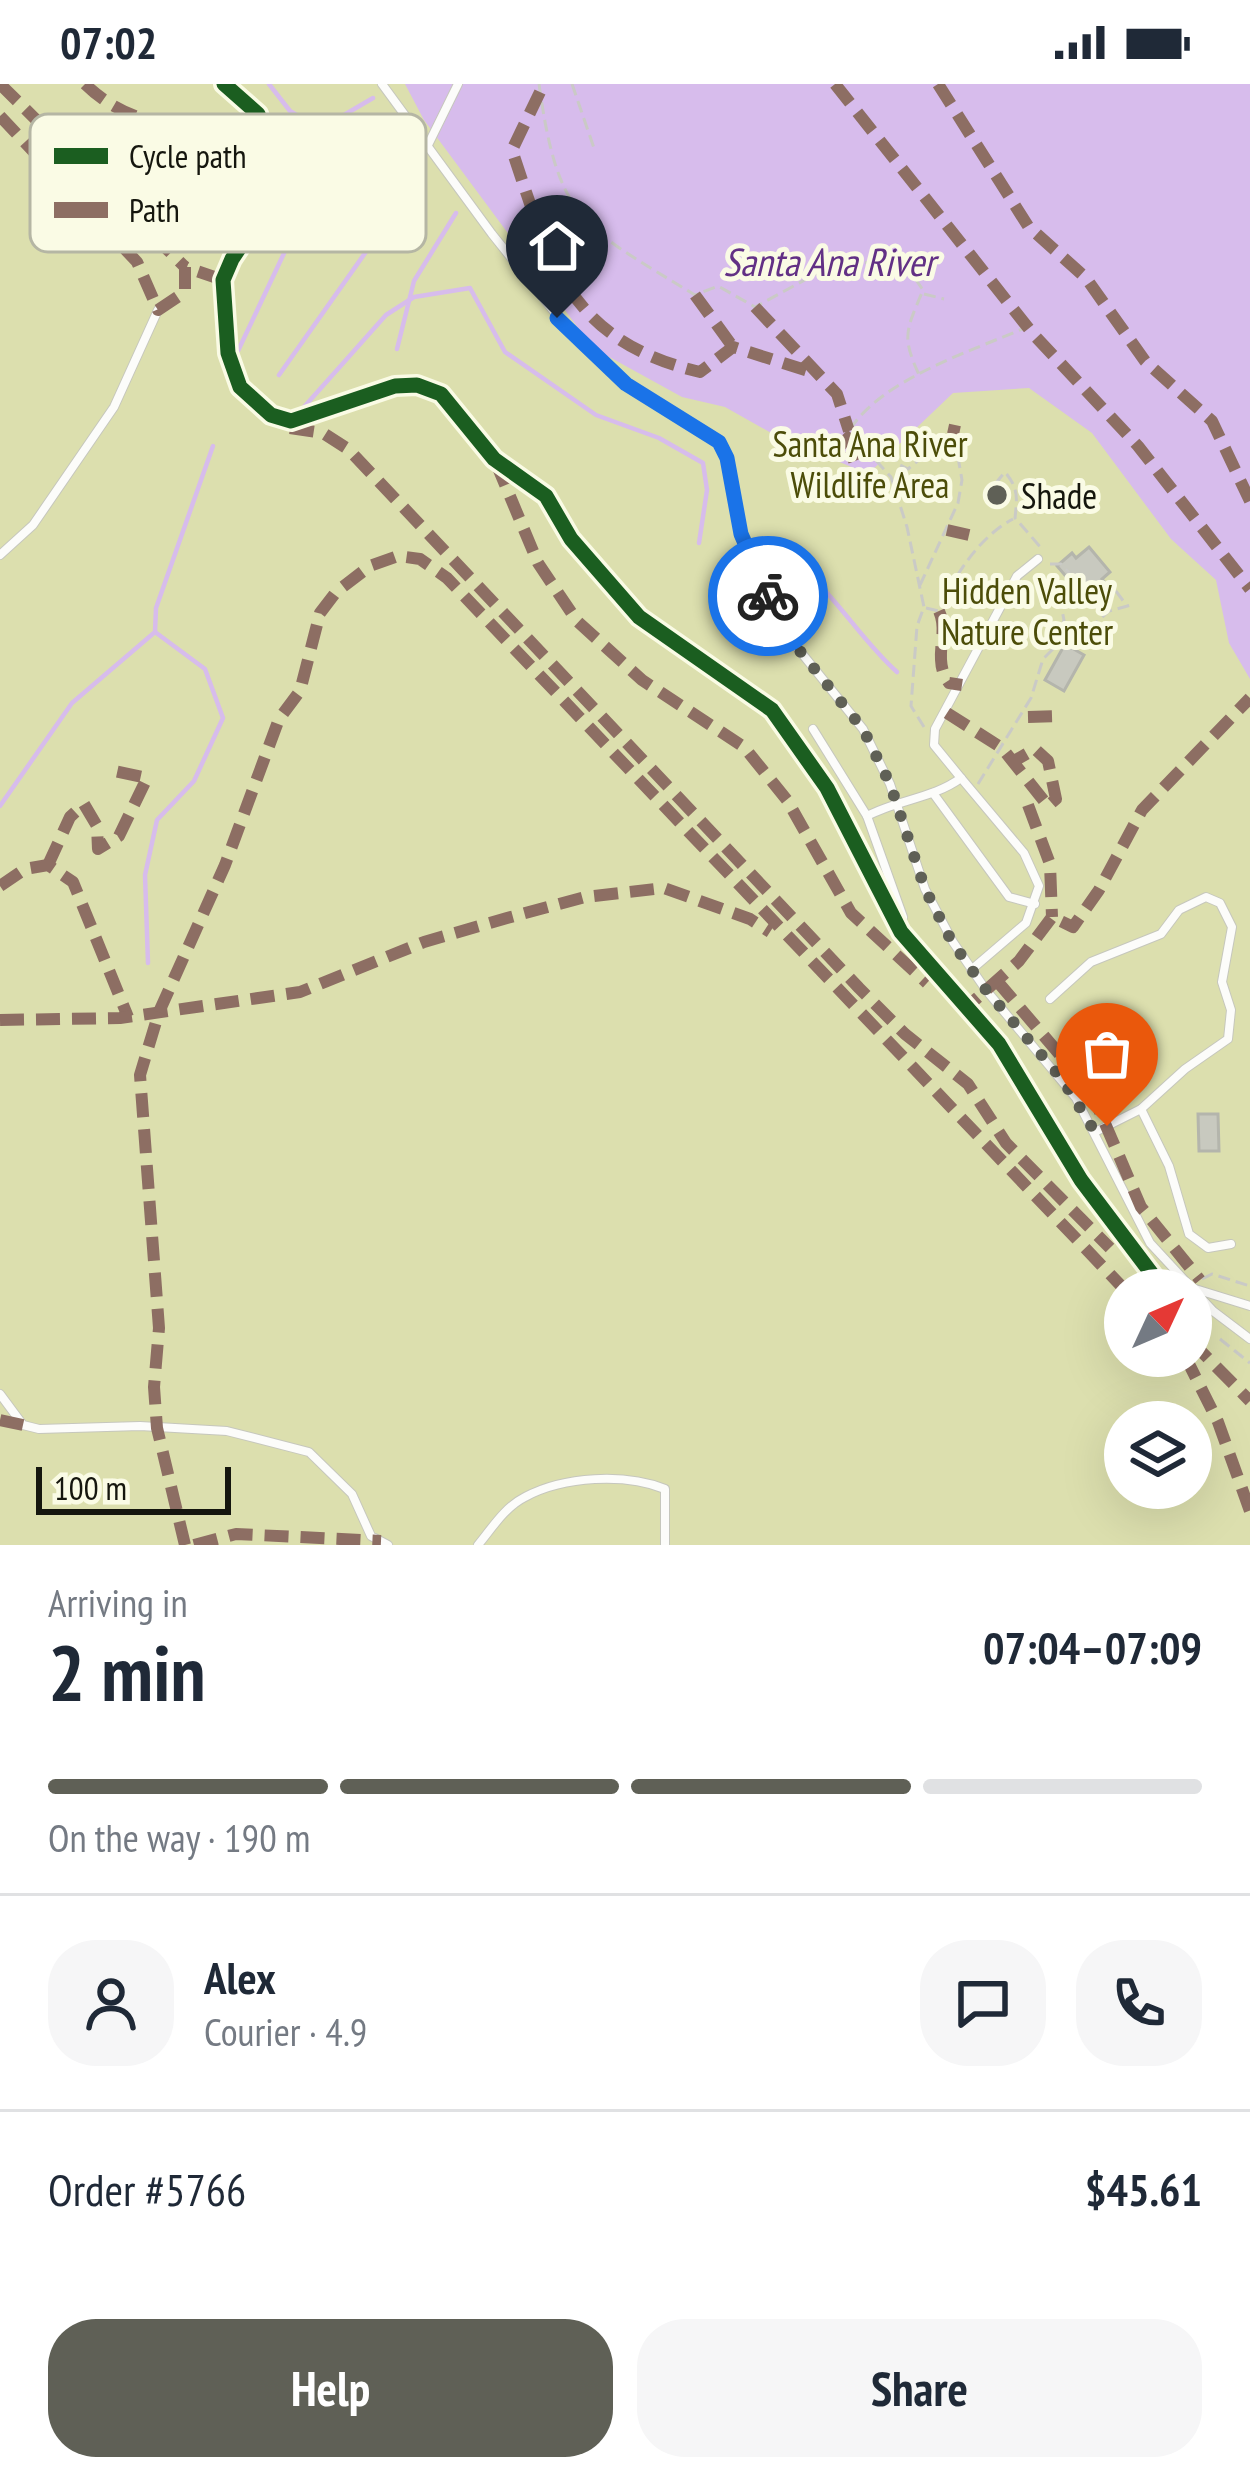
<!DOCTYPE html>
<meta charset="utf-8">
<style>
:root{--surface:#fff;--page:#f6f6f7;--text:#1f2937;--muted:#747a83;--line:#e0e1e3;--accent:#5f6056}
body{margin:0;font-family:"PT Sans Narrow",sans-serif;background:var(--page);color:var(--text);height:100vh;display:flex;flex-direction:column;font-size:45px;white-space:nowrap}
*{box-sizing:border-box;margin:0}
p{font-size:39px;color:var(--muted)}
.icon{flex:none;width:66px;height:66px;fill:none;stroke:currentColor;stroke-width:2;stroke-linecap:round;stroke-linejoin:round}
.map{position:relative;height:1461px;overflow:hidden}
.panel{display:flex;flex-direction:column;background:var(--surface);flex:1}
.panel>*{flex:none}
.needle{width:78px;rotate:46deg}
.fabs{position:absolute;left:1104px;top:1185px;display:grid;gap:24px}
.fabs a{display:grid;place-items:center;width:108px;height:108px;border-radius:50%;background:var(--surface);box-shadow:0 12px 48px #0002;font-size:60px}
.scale{position:absolute;left:36px;bottom:30px;width:195px;box-sizing:border-box;padding-left:12px;border:6px solid #15160e;border-top:0;font-size:33px;line-height:42px;white-space:nowrap;color:#15160e;-webkit-text-stroke:9px #fafbe5;paint-order:stroke}
.pin{position:absolute;display:grid;place-items:center;width:102px;height:102px;color:#fff;margin:-123px -51px;border-radius:50% 50% 50% 0;rotate:-45deg;box-shadow:0 0 12px #0007}
.pin .icon{rotate:45deg}
.courier{position:absolute;display:grid;place-items:center;width:120px;height:120px;margin:-60px;border:9px solid #1a73e8;border-radius:50%;background:#fff;color:#222;box-shadow:0 3px 15px #0007}
.summary em{font-style:normal;font-weight:700}
.summary div{display:flex;flex-direction:column-reverse}
.summary{display:flex;align-items:center;justify-content:space-between;height:204px;padding:0 48px}
h1{font-size:78px;font-weight:700;line-height:90px}
.bar{display:grid;grid-template-columns:repeat(4,1fr);gap:18px 12px;align-content:center;height:144px;padding:0 48px}
.bar i{height:15px;border-radius:9px;background:var(--line)}
.bar .on{background:var(--accent)}
.bar p{grid-column:span 4}
.line{display:flex;align-items:center;gap:30px;padding:0 48px;border-top:3px solid var(--line)}
.line div{flex:1}
.round{display:grid;place-items:center;flex:none;width:126px;height:126px;border-radius:48px;background:var(--page)}
.cta{display:flex;gap:24px;margin-top:auto;padding:24px 48px}
.cta a{flex:1;height:138px;border-radius:48px;background:var(--accent);color:#fff;font-size:48px;font-weight:700;line-height:138px;text-align:center}
.cta a+a{background:var(--page);color:var(--text)}
.status{display:flex;justify-content:space-between;align-items:center;height:84px;padding:0 60px;background:var(--surface);direction:ltr}
.status svg{height:33px;fill:currentColor}
.map>svg:first-child{display:block}
.green{fill:#dcdfae;fill-rule:evenodd}
.water{fill:#d7bcec}
.lines{fill:none;stroke-linecap:round;stroke-linejoin:round}
.stream{stroke:#d7bcec;stroke-width:4.5}
.building{fill:#c8c9bf;stroke:#b4b5ac;stroke-width:3}
.service-casing{stroke:#c6c7bd;stroke-width:10}
.path{stroke:#cacac6;stroke-width:3;stroke-dasharray:12 6;stroke-linecap:butt}
.service{stroke:#fcfcfa;stroke-width:8}
.quiet{stroke:#8d6e63;stroke-width:12;stroke-dasharray:24 12;stroke-linecap:butt}
.cycleway-casing{stroke:#fafbe5;stroke-width:22}
.cycleway{stroke:#1b5e20;stroke-width:15}
.done{stroke:#5f6056;stroke-width:12;stroke-dasharray:0 21.6}
.route{stroke:#1a73e8;stroke-width:15}
.poi-dot{fill:#5f6056;stroke:#fafbe5;stroke-width:4.5}
.labels{text-anchor:middle;dominant-baseline:central;stroke-width:10;stroke-linejoin:round;paint-order:stroke}
.park-label{font-size:36px;fill:#4c4d09;stroke:#fafbe5}
.poi-label{font-size:36px;fill:#15160e;stroke:#fafbe5;text-anchor:start}
.water-label{font-size:39px;font-style:italic;fill:#623085;stroke:#fafbe5}
.key{fill:#fafbe5;stroke:#b5b6a4;stroke-width:3}
.key-label{font-size:33px;fill:#15160e}
</style>
<div class="status"><b>07:02</b><svg viewBox="0 0 49 12"><path d="M0 12V9h3v3zM5 12V6h3v6zM10 12V3h3v9zM15 12V0h3v12zM26 1h20v11H26zM47 4h2v5h-2z"/></svg></div>
<div class="map">
<svg width="1250" height="1461" viewBox="0 0 1250 1461">
<rect width="100%" height="100%" fill="#e8e9dd"/>
<path class="green" d="M0,0h1250v1461h-1250zM1125,1206h66v66h-66zM1125,1338h66v66h-66z"/>
<path class="water" d="M405,0h845v595l-21,-36 -13,-63 -45,-41 -79,-106 -63,-45 -76,5 -85,81 -95,-40 -48,-27 -43,-10 -89,-49 -169,-228z"/>
<g class="lines">
<g class="stream">
<path d="M269,0l21,27 30,18 53,-31"/>
<path d="M397,265l17,-68 42,-68"/>
<path d="M236,271l51,-108 60,-99 -16,-23"/>
<path d="M279,291l120,-170"/>
<path d="M296,332l90,-101 28,-18 56,-9 35,64 91,63 63,23 44,25 4,27 -8,53"/>
<path d="M774,466c51,25 80,84 123,122"/>
<path d="M0,722l72,-103 83,-71 1,-24 57,-162"/>
<path d="M148,879l-3,-88 12,-55 37,-39 29,-63 -18,-49 -50,-37"/>
</g>
</g>
<g class="building">
<path d="M1089,463l21,25 -8,7 3,4 -22,13 -26,-30 15,-13 4,5z"/>
<path d="M1065,560l19,11 -20,36 -19,-11z"/>
<path d="M1198,1030h20l1,37h-20z"/>
</g>
<g class="lines">
<defs>
<g id="service">
<path d="M382,0l110,150 88,110 46,40 86,51 11,13 18,86 25,59 25,47 72,89 27,55 35,105 28,53 33,48 90,108 74,145 63,68 37,28"/>
<path d="M427,63l31,-63"/>
<path d="M0,471l33,-30 81,-118 44,-97"/>
<path d="M813,645l54,87c30,-16 67,-18 94,-38l-27,-33 1,-16 82,-153 21,-17"/>
<path d="M961,694l63,75 15,33 -13,37 -55,47"/>
<path d="M933,709l76,104 26,7"/>
<path d="M867,732l36,101"/>
<path d="M1050,915l41,-37 70,-28 18,-24 27,-13 14,6 12,24 -10,55 9,28 -3,29 -43,30 -44,40 -46,23"/>
<path d="M1141,1025l28,57 20,68 19,14 23,-4"/>
<path d="M1192,1204l58,18"/>
<path d="M0,1310l23,31 16,4 101,-3 87,5 82,21 43,42 19,42 17,9"/>
<path d="M478,1461c14,-17 27,-38 47,-48 39,-21 100,-24 140,-8v56"/>
</g>
</defs>
<use href="#service" class="service-casing"/>
<g class="path">
<path d="M539,0c19,137 43,142 156,211l23,-9 37,21 83,-45 18,-2 56,14 11,16c-17,41 -22,46 -3,87"/>
<path d="M572,0l22,64"/>
<path d="M274,75l54,-14"/>
<path d="M924,210l20,5"/>
<path d="M870,365l23,-10 3,24 12,6 43,-36 3,2 8,45 -4,23 -38,82"/>
<path d="M995,400l10,-12c14,17 12,26 10,46l28,32"/>
<path d="M1050,480h11l33,36 10,-13h9l14,19"/>
<path d="M926,524l13,3c15,-35 40,-74 74,-92"/>
<path d="M1057,559l7,-23 -4,-19 13,-20"/>
<path d="M924,643l-13,-21 6,-80 7,-19 -17,-80 -16,-50 -42,-46c32,-52 123,-80 178,-104"/>
<path d="M978,700l53,-86 12,-39 13,-13 22,-7 31,-28 26,-7"/>
<path d="M1202,1195l10,-5 38,12"/>
<path d="M1220,1255l30,24"/>
</g>
<use href="#service" class="service"/>
<g class="quiet">
<path d="M0,0l185,183"/>
<path d="M85,0c41,40 85,40 137,57 17,5 35,18 52,18"/>
<path d="M835,0l198,250 105,112 112,143"/>
<path d="M938,0l90,142 58,52 59,83 67,60 38,80"/>
<path d="M540,8l-28,58c38,114 58,191 188,222l33,-25 85,27"/>
<path d="M0,32l137,146 21,48 27,-18v-25l38,13"/>
<path d="M695,211l38,52"/>
<path d="M755,223l82,87 12,37"/>
<path d="M290,344l33,5 25,16 511,539 46,46 63,50 38,59 104,105"/>
<path d="M852,350l-15,15 7,10 25,-10"/>
<path d="M953,350l2,-9"/>
<path d="M496,379l42,100 39,58 65,59 102,67 43,53 64,113 76,70"/>
<path d="M947,446l22,5"/>
<path d="M939,527c11,24 -8,47 10,72l13,2"/>
<path d="M947,629l55,35 46,58 8,-7 -8,-38 -13,-12 -21,12"/>
<path d="M1028,633l35,-1"/>
<path d="M1028,721l22,59 2,53"/>
<path d="M48,781l22,-48 14,-13 13,22 1,23 21,-13 28,-58 -37,-8"/>
<path d="M0,802l25,-17 23,-4 25,17 55,135"/>
<path d="M997,897l94,110 50,116 59,73"/>
<path d="M960,929l59,-52 33,-44 21,10 26,-37 43,-80 108,-112"/>
<path d="M0,936l120,-2 180,-26 124,-50 83,-24 78,-21 79,-9 86,31 20,13"/>
<path d="M1191,1257l59,60"/>
<path d="M1185,1272l33,66 32,89"/>
<path d="M0,1336l23,5"/>
<path d="M185,1461l-28,-117 -3,-41 5,-59 -19,-253 19,-63 66,-147 54,-146 21,-28 20,-78 16,-21 34,-26 28,-10 22,3 27,19 678,712"/>
<path d="M194,1461l42,-11 145,7"/>
</g>
<defs>
<path id="cycleway" d="M224,0l34,30 16,45 -7,48 -35,52 -9,21 5,73 12,34 31,28 20,6 104,-35 22,-1 24,9 53,65 52,37 25,43 68,78 133,93 55,78 74,144 98,112 82,136 83,110"/>
</defs>
<use href="#cycleway" class="cycleway-casing"/>
<use href="#cycleway" class="cycleway"/>
</g>
<g class="lines">
<path class="done" d="M768,512l23,44 72,89 27,55 35,105 27,53 34,48 76,89 33,53 12,-6"/>
<path class="route" d="M557,234l69,66 93,58 8,16 14,76 27,62"/>
</g>
<circle class="poi-dot" cx="997" cy="411" r="12"/>
<g class="labels">
<g class="park-label">
<text x="870" y="359">Santa Ana River<tspan x="870" dy="41">Wildlife Area</tspan></text>
<text x="1027" y="506">Hidden Valley<tspan x="1027" dy="41">Nature Center</tspan></text>
</g>
<g class="poi-label">
<text x="1021" y="411">Shade</text>
</g>
<g class="water-label">
<text x="829" y="177">Santa Ana River</text>
</g>
</g>
<rect x="30" y="30" width="396" height="138" rx="18" class="key"/>
<rect x="54" y="64" width="54" height="16" fill="#1b5e20"/>
<rect x="54" y="118" width="54" height="16" fill="#8d6e63"/>
<g class="key-label">
<text x="129" y="84">Cycle path</text>
<text x="129" y="138">Path</text>
</g>
</svg>
<div class="fabs">
<a><svg class="needle" viewBox="-14 -14 28 28"><path d="M0-13l5 13h-10z" fill="#e53935"/><path d="M0 13l5-13h-10z" fill="#747a83"/></svg></a>
<a><svg class="icon" aria-label="layers" viewBox="0 0 24 24"><path d="M12 4l9 5-9 5-9-5zM3 14l9 5 9-5"/></svg></a>
</div>
<div class="scale">100 m</div>
<div class="pin" style="left:1107px;top:1042px;background:#ea580c"><svg class="icon" aria-label="bag" viewBox="0 0 24 24"><path d="M5 8h14l-1 12H6zM9 8a3 3 0 0 1 6 0"/></svg></div>
<div class="pin" style="left:557px;top:234px;background:#1f2937"><svg class="icon" aria-label="home" viewBox="0 0 24 24"><path d="M3 11l9-7 9 7M6 9v11h12V9"/></svg></div>
<div class="courier" style="left:768px;top:512px"><svg class="icon" aria-label="bike" viewBox="0 0 24 24"><circle cx="6" cy="16" r="4"/><circle cx="18" cy="16" r="4"/><path d="M6 16l4-8h5l3 8M10 8l3 8H6M13 5h3"/></svg></div>
</div>
<section class="panel">
<div class="summary"><div><h1>2 min</h1><p>Arriving in</p></div><em>07:04–07:09</em></div>
<div class="bar"><i class="on"></i><i class="on"></i><i class="on"></i><i></i><p>On the way · 190 m</p></div>
<div class="line" style="height:216px"><a class="round"><svg class="icon" aria-label="person" viewBox="0 0 24 24"><circle cx="12" cy="8" r="4"/><path d="M4 21q1-7 8-7t8 7"/></svg></a><div><b>Alex</b><p>Courier · 4.9</p></div><a class="round"><svg class="icon" aria-label="chat" viewBox="0 0 24 24"><path d="M4 5h16v11H9l-5 4z"/></svg></a><a class="round"><svg class="icon" aria-label="phone" viewBox="0 0 24 24"><path d="M5 4h4l2 5-3 2q2 4 5 5l2-3 5 2v4C11 20 4 13 5 4z"/></svg></a></div>
<div class="line" style="height:156px"><div>Order #5766</div><b>$45.61</b></div>
<div class="cta"><a>Help</a><a>Share</a></div>
</section>
